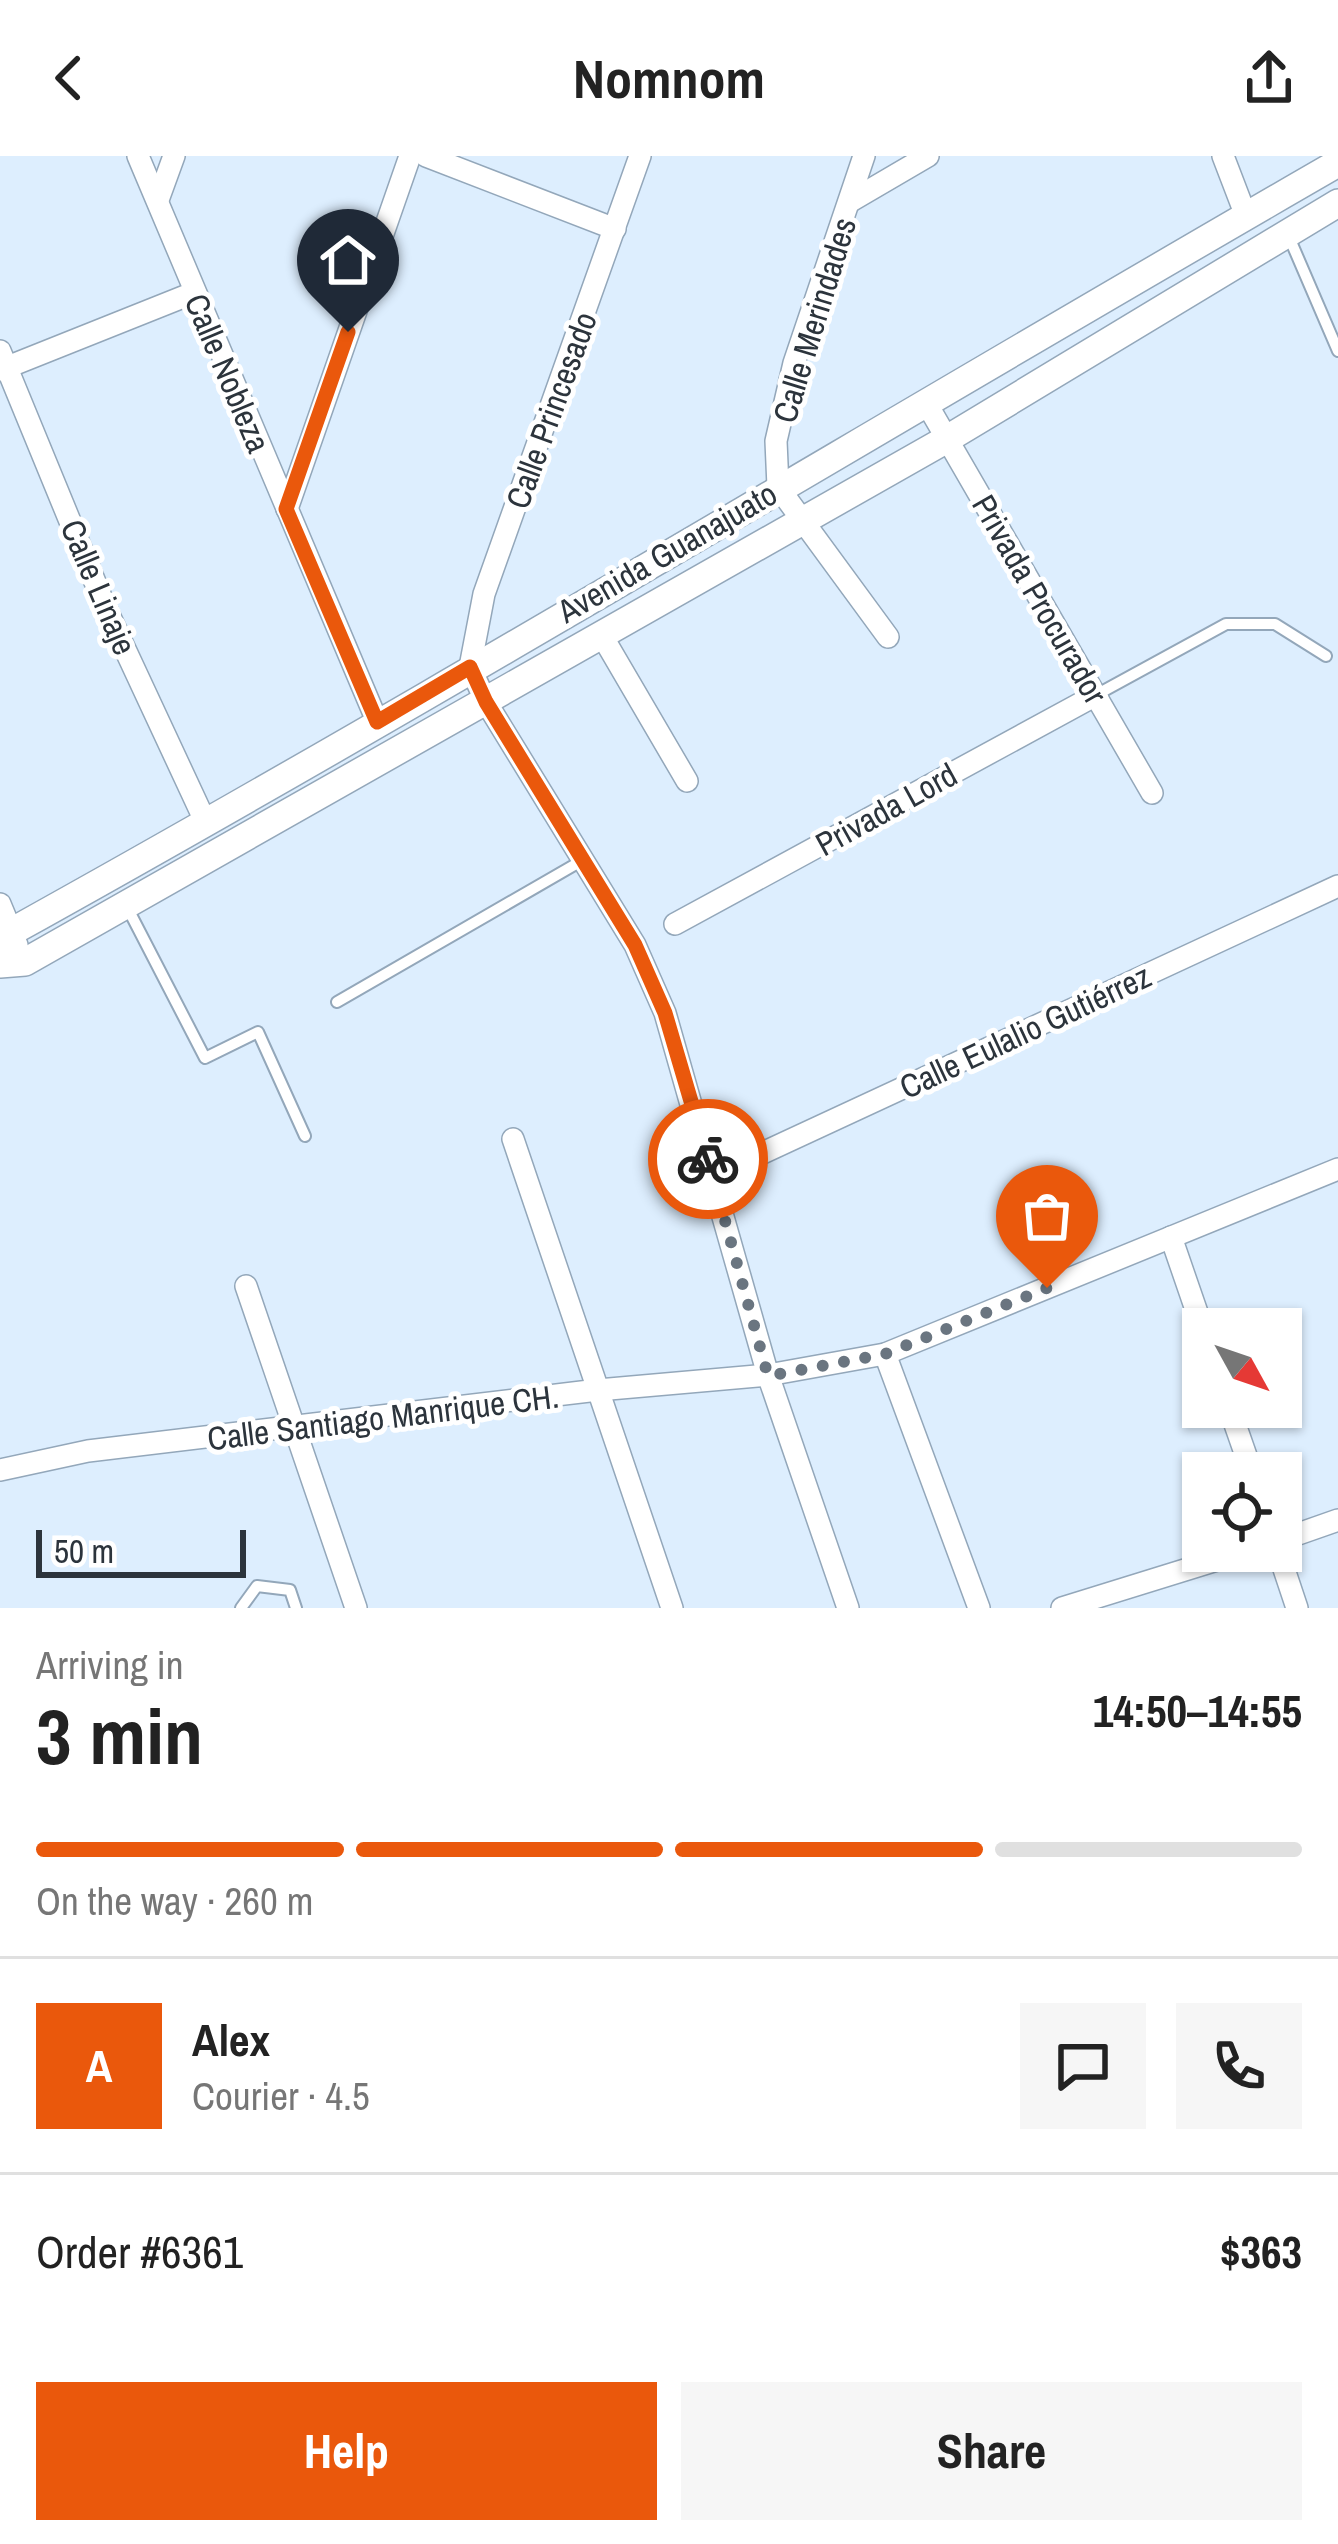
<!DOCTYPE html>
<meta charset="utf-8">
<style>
:root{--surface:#fff;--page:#f6f6f6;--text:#222;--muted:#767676;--line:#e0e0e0;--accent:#ea580c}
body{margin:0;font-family:"Archivo Narrow",sans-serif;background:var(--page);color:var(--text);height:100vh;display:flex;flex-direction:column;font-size:45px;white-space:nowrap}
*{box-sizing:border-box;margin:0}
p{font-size:39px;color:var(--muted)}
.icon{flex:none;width:66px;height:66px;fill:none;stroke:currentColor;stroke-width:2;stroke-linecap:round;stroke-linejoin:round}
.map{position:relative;height:1452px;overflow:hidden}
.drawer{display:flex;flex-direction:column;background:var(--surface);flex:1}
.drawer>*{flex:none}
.needle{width:78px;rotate:130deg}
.tools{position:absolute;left:1182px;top:1152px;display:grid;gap:24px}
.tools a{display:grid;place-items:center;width:120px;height:120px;border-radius:0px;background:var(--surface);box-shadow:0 3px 9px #0004;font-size:60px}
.scale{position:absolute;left:36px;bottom:30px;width:210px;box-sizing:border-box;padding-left:12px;border:6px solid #2c343c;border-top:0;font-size:33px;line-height:42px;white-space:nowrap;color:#2c343c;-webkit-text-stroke:9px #fff;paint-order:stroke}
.pin{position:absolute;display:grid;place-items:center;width:102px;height:102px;color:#fff;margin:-123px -51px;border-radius:50% 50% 50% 0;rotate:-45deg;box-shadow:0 0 12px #0007}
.pin .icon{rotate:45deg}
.courier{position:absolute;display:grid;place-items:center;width:120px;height:120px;margin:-60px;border:9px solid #ea580c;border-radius:50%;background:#fff;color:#222;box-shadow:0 3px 15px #0007}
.head em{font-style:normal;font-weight:800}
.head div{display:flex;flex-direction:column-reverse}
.head{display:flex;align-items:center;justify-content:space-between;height:204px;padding:0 36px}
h1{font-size:78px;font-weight:800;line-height:90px}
.bar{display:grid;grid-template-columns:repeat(4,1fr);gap:18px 12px;align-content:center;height:144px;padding:0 36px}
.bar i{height:15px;border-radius:9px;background:var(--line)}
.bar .active{background:var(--accent)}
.bar p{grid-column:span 4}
.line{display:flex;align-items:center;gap:30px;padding:0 36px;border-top:3px solid var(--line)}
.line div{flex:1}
.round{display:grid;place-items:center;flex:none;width:126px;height:126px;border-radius:0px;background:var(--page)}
.action{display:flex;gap:24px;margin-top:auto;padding:24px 36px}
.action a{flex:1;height:138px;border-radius:0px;background:var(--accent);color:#fff;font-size:48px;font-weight:800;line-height:138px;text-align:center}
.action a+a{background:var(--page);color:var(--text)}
header{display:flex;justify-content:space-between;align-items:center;height:156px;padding:0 36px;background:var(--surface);font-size:54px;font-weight:800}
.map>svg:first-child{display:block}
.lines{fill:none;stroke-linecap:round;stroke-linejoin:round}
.service-casing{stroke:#93a7ba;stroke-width:14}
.minor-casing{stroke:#93a7ba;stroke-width:24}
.tertiary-casing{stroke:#93a7ba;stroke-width:30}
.service{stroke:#fff;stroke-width:10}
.minor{stroke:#fff;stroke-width:21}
.tertiary{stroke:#fff;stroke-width:27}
.done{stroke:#6a7580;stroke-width:12;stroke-dasharray:0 21.6}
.route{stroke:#ea580c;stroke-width:15}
.labels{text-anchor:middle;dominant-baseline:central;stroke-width:10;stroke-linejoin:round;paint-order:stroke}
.street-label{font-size:33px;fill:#2c343c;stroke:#fff}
</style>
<header><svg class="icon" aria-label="back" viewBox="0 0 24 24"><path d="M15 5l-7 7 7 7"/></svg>Nomnom<svg class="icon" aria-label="share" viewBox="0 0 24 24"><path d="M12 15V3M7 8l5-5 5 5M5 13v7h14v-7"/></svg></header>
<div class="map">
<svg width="1338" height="1452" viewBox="0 0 1338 1452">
<rect width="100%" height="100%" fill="#ddeefe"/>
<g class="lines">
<defs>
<g id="service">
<path d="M1289,81l49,114"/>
<path d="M1096,539l130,-71h49l51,32"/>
<path d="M127,751l78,151 53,-26 47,104"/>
<path d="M337,846l246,-142"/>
<path d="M241,1452l16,-22 33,4 6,18"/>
</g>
<g id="minor">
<path d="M138,0l239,565"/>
<path d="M426,0l189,73"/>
<path d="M640,0l-156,438 -14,73 16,35 149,243 30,68 103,362 80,233"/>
<path d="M864,0l-70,207 -18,78 2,46 110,150"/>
<path d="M1223,0l23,60"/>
<path d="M158,44l16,-44"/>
<path d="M851,45l77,-45"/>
<path d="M0,195l104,253 101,217"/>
<path d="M0,214l193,-77"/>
<path d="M928,250l224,387"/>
<path d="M287,353l123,-353"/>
<path d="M601,478l86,147"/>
<path d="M0,748l17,41"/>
<path d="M675,768l421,-229"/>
<path d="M513,983l159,469"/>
<path d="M713,1020l625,-290"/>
<path d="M1171,1081l32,93"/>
<path d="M246,1130l110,322"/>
<path d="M885,1198l94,254"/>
<path d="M1229,1251l23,66"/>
<path d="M0,1314l88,-19 510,-61 170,-15 117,-21 453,-185"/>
<path d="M1281,1384l57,-20"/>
<path d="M1278,1395l19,57"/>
<path d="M1062,1452l184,-57"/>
</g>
<g id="tertiary">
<path d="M0,790l11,-14c447,-248 884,-514 1327,-769"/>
<path d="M0,808l25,-2 922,-523 391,-236"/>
</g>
</defs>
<use href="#service" class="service-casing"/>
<use href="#minor" class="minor-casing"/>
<use href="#tertiary" class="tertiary-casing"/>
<use href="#service" class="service"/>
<use href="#minor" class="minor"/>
<use href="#tertiary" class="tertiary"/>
</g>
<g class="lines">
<path class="done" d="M708,1003l60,217 117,-22 162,-66"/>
<path class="route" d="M348,176l-62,177 91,213 93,-55 16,35 149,243 30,68 43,146"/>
</g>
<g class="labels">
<g class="street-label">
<text transform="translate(814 164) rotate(-73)">Calle Merindades</text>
<text transform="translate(228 217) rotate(67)">Calle Nobleza</text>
<text transform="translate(551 254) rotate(-70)">Calle Princesado</text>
<text transform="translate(667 396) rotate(-30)">Avenida Guanajuato</text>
<text transform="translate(99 431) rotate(67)">Calle Linaje</text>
<text transform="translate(1040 443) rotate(60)">Privada Procurador</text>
<text transform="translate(886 653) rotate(-29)">Privada Lord</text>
<text transform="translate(1025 875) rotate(-25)">Calle Eulalio Gutiérrez</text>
<text transform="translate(383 1261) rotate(-7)">Calle Santiago Manrique CH.</text>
</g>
</g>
</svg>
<div class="tools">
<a><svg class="needle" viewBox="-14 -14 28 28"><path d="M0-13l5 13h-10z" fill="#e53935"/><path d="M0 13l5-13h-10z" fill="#767676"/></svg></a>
<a><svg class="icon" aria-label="locate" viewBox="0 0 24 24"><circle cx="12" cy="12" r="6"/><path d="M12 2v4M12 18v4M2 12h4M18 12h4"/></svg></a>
</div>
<div class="scale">50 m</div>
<div class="pin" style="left:1047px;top:1132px;background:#ea580c"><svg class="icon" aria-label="bag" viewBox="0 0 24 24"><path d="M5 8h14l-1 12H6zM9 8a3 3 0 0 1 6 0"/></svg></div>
<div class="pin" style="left:348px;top:176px;background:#1f2937"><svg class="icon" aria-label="home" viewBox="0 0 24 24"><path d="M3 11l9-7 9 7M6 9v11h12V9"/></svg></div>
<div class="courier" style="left:708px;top:1003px"><svg class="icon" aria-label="bike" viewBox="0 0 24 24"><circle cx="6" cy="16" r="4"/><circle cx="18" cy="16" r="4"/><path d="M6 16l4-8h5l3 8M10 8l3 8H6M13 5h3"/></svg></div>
</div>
<section class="drawer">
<div class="head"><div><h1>3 min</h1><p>Arriving in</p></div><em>14:50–14:55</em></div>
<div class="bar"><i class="active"></i><i class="active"></i><i class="active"></i><i></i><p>On the way · 260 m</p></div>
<div class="line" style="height:216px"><b class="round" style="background:var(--accent);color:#fff">A</b><div><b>Alex</b><p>Courier · 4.5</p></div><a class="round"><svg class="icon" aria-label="chat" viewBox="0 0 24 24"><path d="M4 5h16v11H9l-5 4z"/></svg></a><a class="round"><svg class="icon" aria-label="phone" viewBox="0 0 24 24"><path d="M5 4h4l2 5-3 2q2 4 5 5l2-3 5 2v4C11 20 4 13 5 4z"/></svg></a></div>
<div class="line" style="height:156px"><div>Order #6361</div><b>$363</b></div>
<div class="action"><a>Help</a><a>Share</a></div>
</section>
